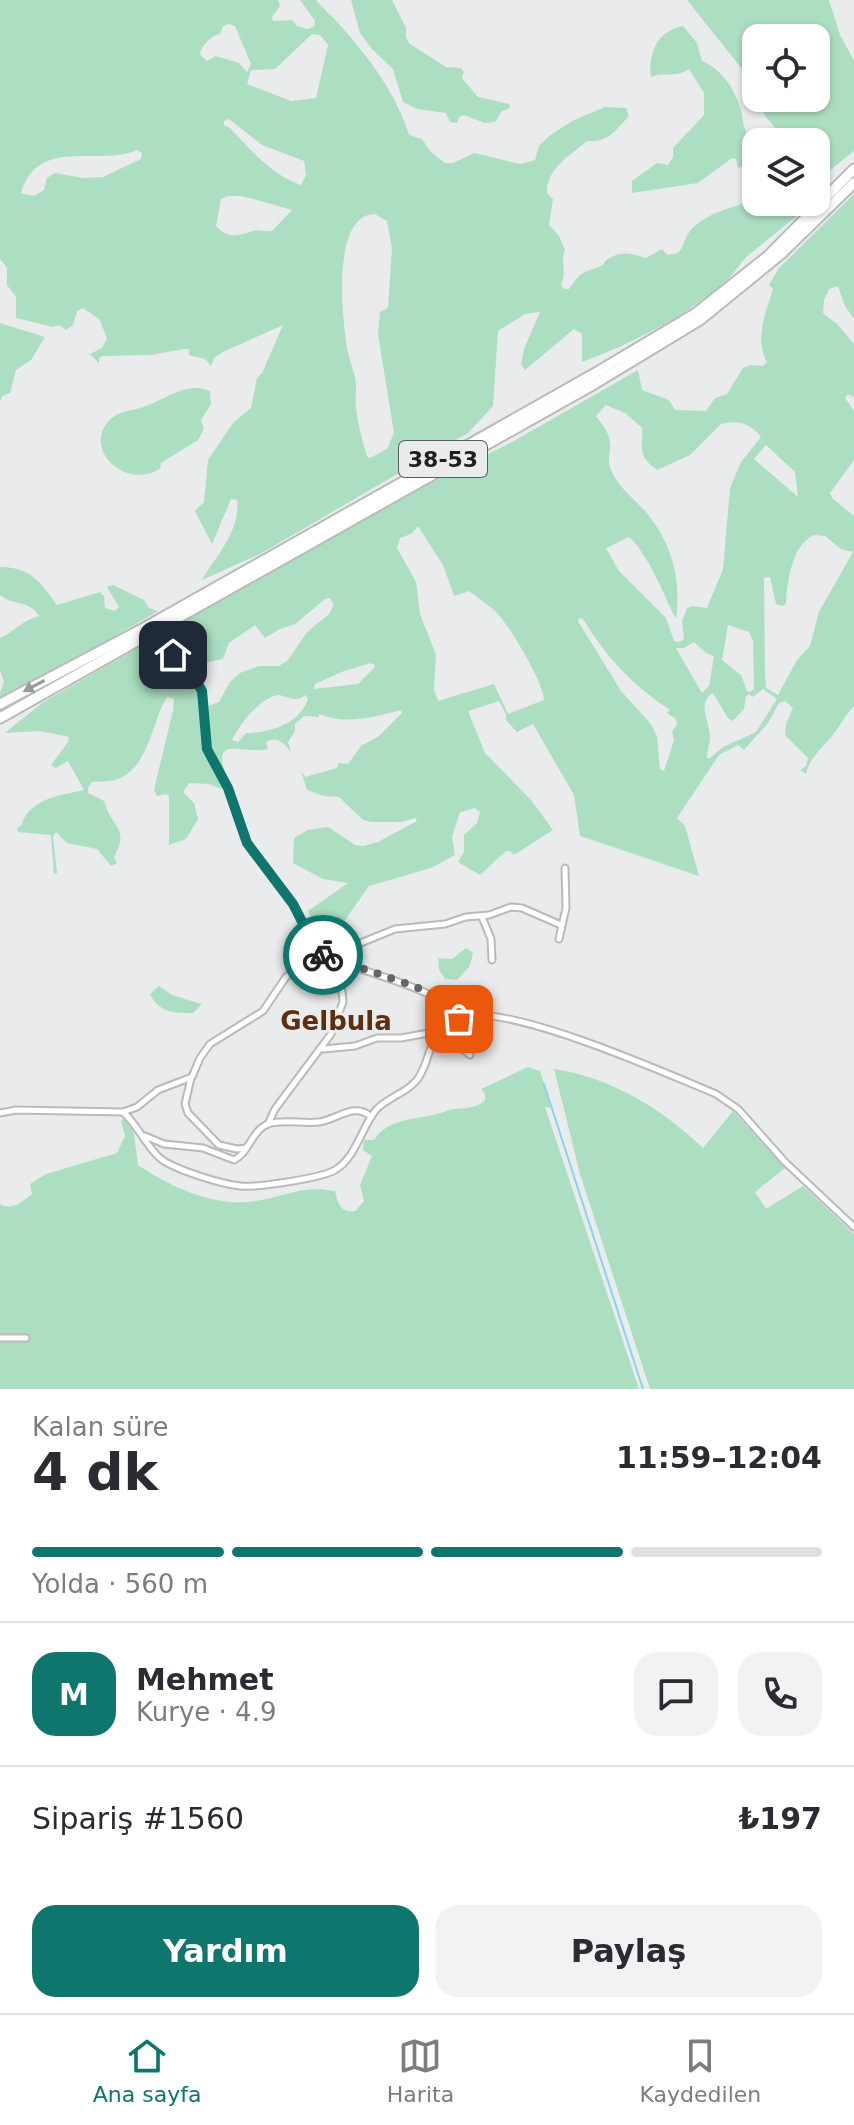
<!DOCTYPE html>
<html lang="tr">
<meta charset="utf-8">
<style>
:root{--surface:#fff;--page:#f2f2f3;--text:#2b2b33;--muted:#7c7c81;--line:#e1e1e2;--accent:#0f766e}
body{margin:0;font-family:"DejaVu Sans",sans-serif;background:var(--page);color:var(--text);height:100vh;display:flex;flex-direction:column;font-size:30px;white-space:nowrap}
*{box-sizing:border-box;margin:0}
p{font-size:26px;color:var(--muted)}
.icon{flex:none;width:44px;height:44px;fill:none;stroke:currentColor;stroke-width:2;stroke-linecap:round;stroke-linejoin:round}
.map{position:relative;height:1389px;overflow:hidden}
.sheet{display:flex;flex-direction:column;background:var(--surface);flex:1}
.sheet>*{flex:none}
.fabs{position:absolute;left:742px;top:24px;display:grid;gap:16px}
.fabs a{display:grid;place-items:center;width:88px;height:88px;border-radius:16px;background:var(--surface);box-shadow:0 2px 6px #0004;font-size:40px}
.pin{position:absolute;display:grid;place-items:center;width:68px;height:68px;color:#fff;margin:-34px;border-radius:16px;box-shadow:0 4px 12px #0006}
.courier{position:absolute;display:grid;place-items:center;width:80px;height:80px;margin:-40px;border:6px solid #0f766e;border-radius:50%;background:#fff;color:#222;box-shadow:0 2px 10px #0007}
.head em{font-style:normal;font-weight:700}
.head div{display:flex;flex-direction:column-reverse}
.head{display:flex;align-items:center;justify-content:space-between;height:136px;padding:0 32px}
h1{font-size:52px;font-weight:700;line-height:60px}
.bar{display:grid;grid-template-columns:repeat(4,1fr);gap:12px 8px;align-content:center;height:96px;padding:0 32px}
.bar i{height:10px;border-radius:6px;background:var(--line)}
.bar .on{background:var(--accent)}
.bar p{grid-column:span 4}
.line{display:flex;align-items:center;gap:20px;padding:0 32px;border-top:2px solid var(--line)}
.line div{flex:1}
.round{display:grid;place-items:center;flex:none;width:84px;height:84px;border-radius:24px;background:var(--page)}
.primary-button{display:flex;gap:16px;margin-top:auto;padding:16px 32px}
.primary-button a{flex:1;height:92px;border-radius:24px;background:var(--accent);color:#fff;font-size:32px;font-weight:700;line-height:92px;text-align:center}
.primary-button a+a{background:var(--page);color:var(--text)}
.menu{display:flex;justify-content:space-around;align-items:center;height:112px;border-top:2px solid var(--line);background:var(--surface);font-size:22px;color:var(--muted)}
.menu a{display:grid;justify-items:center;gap:4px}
.menu .on{color:var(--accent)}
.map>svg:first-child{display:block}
.green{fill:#acdfc2;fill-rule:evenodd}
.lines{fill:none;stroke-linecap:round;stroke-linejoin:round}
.stream{stroke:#88d5ed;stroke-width:2}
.minor-casing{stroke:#b9babc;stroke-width:9}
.trunk-casing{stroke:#b9babc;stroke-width:13}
.minor{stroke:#fff;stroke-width:5}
.trunk{stroke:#fff;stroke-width:9}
.oneway{fill:#9a9a9b}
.done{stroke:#666668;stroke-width:8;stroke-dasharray:0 14.4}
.route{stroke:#0f766e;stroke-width:10}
.labels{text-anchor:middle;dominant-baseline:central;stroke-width:6;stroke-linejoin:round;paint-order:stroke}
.shield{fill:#e9ebed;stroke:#5c5c5e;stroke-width:2}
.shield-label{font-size:22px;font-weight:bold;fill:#1f1f20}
.neighbourhood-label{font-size:26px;font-weight:bold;fill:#5d2f0f;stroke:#e9ebed}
</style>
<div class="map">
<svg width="854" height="1389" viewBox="0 0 854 1389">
<rect width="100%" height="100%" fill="#e9ebed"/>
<g class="green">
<path d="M0,0h278l2,6 -8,11 1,4 19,-1 5,6 10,3 7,-2 1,-6 -15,-21h16c7,9 15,15 22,23 30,33 58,70 71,112l13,4 9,13 14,11h8l21,-10 46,11 15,-4 4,-14 10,-10 25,-16 31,-13 21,1 3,8c-13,14 -21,27 -42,25 -15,13 -42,29 -40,52l6,6 -4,26 10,11 6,14c-5,10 2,23 -4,35l3,4h5c13,-18 11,-15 30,-22 7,-3 4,-5 9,-8 13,-9 25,-5 38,-1l16,-9 5,6 11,-2c6,-6 6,-14 12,-22 15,-18 41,-23 62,-30l4,-9v10h55c-19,20 -40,34 -61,52 -9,7 -15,19 -24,27 -41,36 -93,62 -144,81v-28l-8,-5 -49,41 -4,-6 3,-15 16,-37 -15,2 -27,17 -5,75 -25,27 -208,121 -58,26c14,-24 39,-50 35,-80l-6,-1 -19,45 -17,-33 9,-9 4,-42 25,-37 18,-15 6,-30 5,-5 21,-48 -60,27 -9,6 -3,8 -6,-7 -16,-4v-6h-5l-33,6 -48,1 -4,2v5l-9,-9 12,-6 5,-10 -8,-19 -16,-11 -6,3 -4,14 -7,5 -7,-5 -6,2 -37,-9v-21l-9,-12v-17l-7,-9zM229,24l6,2 16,38 -4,8 -8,-9 -23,-7 -9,5 -7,-7c1,-8 12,-19 20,-20l3,-8zM312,34l8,1 8,10 -12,53 -25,3 -44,-17 4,-14 24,-1zM229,119l33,26 42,16 2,14 -5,10c-31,-11 -49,-34 -71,-57l-6,-3v-4zM137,150l5,3 -1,6 -38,18 -20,1 -28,-5 -8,5 -3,12 -10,6 -13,-3c17,-57 75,-26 116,-43zM228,196h14l50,14 -20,21c-7,1 -12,-2 -19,0 -16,5 -25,8 -37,-5l5,-27zM375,214l12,7 5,27 -4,60 -8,4 -2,22 16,99 -7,16 -17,9 -3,-2c-5,-16 -9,-32 -11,-48 -1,-10 1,-21 -1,-31 -3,-12 -8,-24 -9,-36 -4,-30 -14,-126 29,-127z"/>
<path d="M351,0h41l14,28v10l4,6 36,23 15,1 3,4 -2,6 16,19 31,7 1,4 -8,3 -7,11 -10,1 -21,-8 -5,2 -2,6 -7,-1 -4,-9 -29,-4 -14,-7 -10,-33 -21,-20 -12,-16z"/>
<path d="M687,0h142l11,35 14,26v90l-25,20 -13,-7v-22h-29l-21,-25 -24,-48zM756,38h60v60h-60z"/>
<path d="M683,26l14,17 5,18c20,8 33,29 39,49 2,6 1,12 4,19 6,17 11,14 11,35l-18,4 -2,-9 -4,-1 -34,25 -66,10v-12l25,-18 11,2 5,-8v-9l31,-33v-22l-15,-24c-16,10 -27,2 -38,8 -3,-24 6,-46 32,-51z"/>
<path d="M854,194v125l-9,-13 -7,-20 -9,3 -5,11 -1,13 14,11 17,20v53l-6,-3 -3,4 9,13v49l-24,33 2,5 22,18v190c-8,8 -12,17 -19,26 -10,14 -25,24 -29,42l-6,-4 6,-4 2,-8 -23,-23 1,-11 7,-16 -8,-7 -6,2 -11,20 -24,27 -6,-5 -19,10 -42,63 8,8 14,50 -119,-40 -6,-41 -41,-71 -16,8 -11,-12v-6l-7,-13 -31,10 17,42 46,47 22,30 -39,25 -4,-4h-4l-26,24 -22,-13 6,-10v-17l13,-12 3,-11 -5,-4 -15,4 -8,25 3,18 -24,13 -62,18 -26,37 -23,16 -12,-28 40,-28 -25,-4 -30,-16 1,-25 14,-8 20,-3 27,18 8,1 15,-4 39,-21 -2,-3 -13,4h-31l-8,-2 -24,-23 -15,-1 -17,-6 -6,-19 4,6 32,-9 2,-5 9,1 13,-18 18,-10 23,-23 -1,-3c-25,7 -56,15 -82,4v3l-15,-1 -9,8v7l-7,11 3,10c-7,-8 -13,-17 -25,-10l2,7c-26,7 -62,-19 -38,36l-8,4 -13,-5 -20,-1 -6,9 11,11 4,16 -12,20 -17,6v-49l-3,-2 -9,2 -3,-6 19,-80 1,-11 -7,-2c-15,24 -18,70 -49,82 -8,3 -17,2 -26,3l-4,6v5l16,8c8,28 26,26 10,56l3,6 -6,3 -14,-17 -30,-6 -11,-11 -3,4 4,37 -3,1 -3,-39 -33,-3 -1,-4 4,-2c9,-28 37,-30 63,-36l-16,-29 -12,7 -5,-3 17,-23 1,-5 -29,-6 -35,2 37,-30 334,-192 138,-70 124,-71 4,20 27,10 6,10 31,1 9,-13 12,-4 16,-26 8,-3 12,1 4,-4c-13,-23 -1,-50 6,-73l-4,-4 10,-17zM606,405l19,8 17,15c1,22 -5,27 15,42l33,-15 31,-31c17,-4 29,-1 40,13l-20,25 -11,26 -7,81 -16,39 -14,-2 -6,2 -5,13 2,18 -5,3 -5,-1 -8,-23 -47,-47 -13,-23 23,-11c20,18 34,57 47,82 6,-39 -5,-79 -32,-109 -12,-13 -28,-25 -34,-43 -3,-8 1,-16 0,-24 -1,-11 -8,-19 -14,-27zM766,445l29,27 3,25 -44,-38zM418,526l25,39 11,31 15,-5c9,7 18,13 26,20 13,12 49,72 49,89l-36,14 -14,-30 -56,17 -4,-11 2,-35 -16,-41 -4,-32 -19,-34 3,-10 11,-4zM814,535l11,1 16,13 12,3 -34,60 -9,34 -13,14 -19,35 -12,-7 -1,-11 -1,-99 6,-1 6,27 6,2 4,-2c1,-21 6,-60 28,-69zM330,598l4,7 -5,9 -22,18 -19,28 -9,6h-20l-19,7 -10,9 -11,20 -10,4 -10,-42 24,-5 6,-16 26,-18 10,13 15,-9 15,-5 30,-25zM579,618l4,1c22,37 51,68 87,91l-3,3 9,6 1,6 -5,6 2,9 -10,31 -4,-2 -3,-33 -6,-12 -30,-33 -43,-70zM728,625l21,7 4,9 1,48 -4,3 -3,-1 -6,-16 -19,-15zM694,642l12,11 8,3 -5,30 -7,7 -26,-45h8zM371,663l4,2 -1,3 -16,16 -44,5 1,-5 29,-13zM763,689l14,10 -21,33 -33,15 -13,11h-3c0,-7 3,-14 3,-21 0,-15 -14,-34 3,-44l15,25 5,3 11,-12 2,-13 3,-2 4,3zM279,695c10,2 17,8 26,0l3,3c-6,25 -39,35 -62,35l-8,9 -6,-2c8,-16 28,-43 47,-45z"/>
<path d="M0,323l45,14 -14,23 -15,10 -6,23 -8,3 -2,6z"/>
<path d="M200,388l10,3 1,13 -10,16 3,9 -6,11 -37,23 -1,6c-37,22 -81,-24 -47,-52 9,-7 25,-7 35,-12 19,-7 31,-18 52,-17z"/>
<path d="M0,567c31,0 40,15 57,38l43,-13 4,4 1,12 10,3 4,-4 -12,-20 6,-2 31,15 5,8 9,3 -158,92v-10l4,-11 -4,-11v-33c15,-7 23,-18 39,-22 -9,-16 -26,-10 -39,-21z"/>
<path d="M466,948l7,5 -3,13 -13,14 -12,-1 -6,-9 -1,-12 14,1z"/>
<path d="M159,986l13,9 30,9 -9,9c-19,0 -34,0 -43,-19z"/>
<path d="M528,1067l12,4 12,37 -7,-1 94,282h-639v-185c12,7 22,-2 32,-10l-2,-10 16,-10 71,-21 8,-17 -4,-15 3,-4 3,1 7,16 4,31c32,22 78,43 118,36 30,-5 47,-16 79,-10 3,12 5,22 20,20l9,-10 -4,-16 12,-29 -9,-6 1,-10h10c14,-22 41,-20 63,-26 5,-1 8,-3 12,-4 15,-3 25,0 36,-10v-6l-4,-5z"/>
<path d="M554,1069c58,9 107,39 149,79l30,-37 52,57 -30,24 11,17 37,-23 51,48v155h-204l-70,-215z"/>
</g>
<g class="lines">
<path class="stream" d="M544,1084l99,305"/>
<defs>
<g id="minor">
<path d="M173,655l16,14 13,22 5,58 21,39 19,55 46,61 22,43 10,10 14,26 3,9 1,10 -12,32 -56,75 -7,15"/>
<path d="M482,917l9,22 1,21"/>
<path d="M559,939l7,-31 -1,-40"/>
<path d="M326,957c50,19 96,28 141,58"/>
<path d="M323,1049l32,-3 22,-8h24l28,-5 8,1 18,9 15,12"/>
<path d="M191,1078l-6,26 3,9 31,32 18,4 9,-1"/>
<path d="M123,1112c15,13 24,36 38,47 15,11 60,25 79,27 16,2 82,-8 95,-16 21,-12 26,-42 41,-60 11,-13 34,-18 43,-33 15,-24 7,-48 44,-60 45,-14 205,57 253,77l22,15 47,53 69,65"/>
<path d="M0,1113l16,-3 107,2 14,-5 21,-17 34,-13 8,-19 10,-14 53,-33 23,-34 13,-9 96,-39 50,-5 21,-7 23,-2 22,-8 11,1 39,17"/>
<path d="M145,1136l19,8 39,4 31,12c15,-7 18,-30 34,-36 15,-5 35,0 51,-2 17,-2 37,-21 52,-5"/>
<path d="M0,1338h26"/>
</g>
<g id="trunk">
<path d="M0,704l144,-76 448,-253 104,-62 72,-57 86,-87"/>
<path d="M0,718l596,-335 104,-63 81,-66 73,-71"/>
</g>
</defs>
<use href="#minor" class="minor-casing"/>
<use href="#trunk" class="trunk-casing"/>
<use href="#minor" class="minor"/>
<use href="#trunk" class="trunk"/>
</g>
<defs><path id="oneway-solid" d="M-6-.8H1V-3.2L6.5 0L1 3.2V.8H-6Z" transform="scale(2)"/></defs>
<use class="oneway" href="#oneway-solid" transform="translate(34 686) rotate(152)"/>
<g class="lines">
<path class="done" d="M323,955l88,30 30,13 27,18 -9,3"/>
<path class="route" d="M173,655l16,14 13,22 5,58 21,39 19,55 46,61 22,43 8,8"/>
</g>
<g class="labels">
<rect class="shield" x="399" y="441" width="88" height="36" rx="6"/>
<g class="shield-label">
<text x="443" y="459">38-53</text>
</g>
<g class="neighbourhood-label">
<text x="336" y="1021">Gelbula</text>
</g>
</g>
</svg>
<div class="fabs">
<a><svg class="icon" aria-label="locate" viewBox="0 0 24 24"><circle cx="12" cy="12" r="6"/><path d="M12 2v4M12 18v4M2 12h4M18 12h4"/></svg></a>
<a><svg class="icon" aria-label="layers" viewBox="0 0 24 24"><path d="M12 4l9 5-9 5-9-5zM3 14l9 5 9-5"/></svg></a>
</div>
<div class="pin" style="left:459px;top:1019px;background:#ea580c"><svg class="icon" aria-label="bag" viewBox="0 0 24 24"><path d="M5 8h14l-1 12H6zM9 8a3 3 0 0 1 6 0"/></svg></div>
<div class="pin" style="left:173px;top:655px;background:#1f2937"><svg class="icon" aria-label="home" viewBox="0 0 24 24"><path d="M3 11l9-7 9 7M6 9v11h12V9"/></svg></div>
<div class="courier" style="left:323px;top:955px"><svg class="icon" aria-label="bike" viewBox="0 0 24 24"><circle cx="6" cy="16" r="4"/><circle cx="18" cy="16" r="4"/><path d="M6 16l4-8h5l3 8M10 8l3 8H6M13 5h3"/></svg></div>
</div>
<section class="sheet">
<div class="head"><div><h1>4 dk</h1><p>Kalan süre</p></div><em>11:59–12:04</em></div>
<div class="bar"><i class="on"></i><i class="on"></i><i class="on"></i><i></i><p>Yolda · 560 m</p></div>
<div class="line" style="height:144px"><b class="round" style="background:var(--accent);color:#fff">M</b><div><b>Mehmet</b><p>Kurye · 4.9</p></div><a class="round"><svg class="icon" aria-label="chat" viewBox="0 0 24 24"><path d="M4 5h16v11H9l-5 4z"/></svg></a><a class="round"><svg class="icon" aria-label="phone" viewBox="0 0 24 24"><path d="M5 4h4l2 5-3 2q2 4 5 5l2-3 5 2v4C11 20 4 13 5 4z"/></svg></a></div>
<div class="line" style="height:104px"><div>Sipariş #1560</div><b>₺197</b></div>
<div class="primary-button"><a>Yardım</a><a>Paylaş</a></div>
</section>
<nav class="menu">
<a class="on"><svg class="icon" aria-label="home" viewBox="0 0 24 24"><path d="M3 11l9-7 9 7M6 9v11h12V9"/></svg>Ana sayfa</a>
<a><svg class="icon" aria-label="map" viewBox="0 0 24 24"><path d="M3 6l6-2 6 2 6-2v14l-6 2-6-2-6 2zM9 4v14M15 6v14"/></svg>Harita</a>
<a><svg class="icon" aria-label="saved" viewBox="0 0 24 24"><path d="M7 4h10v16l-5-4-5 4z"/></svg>Kaydedilen</a>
</nav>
